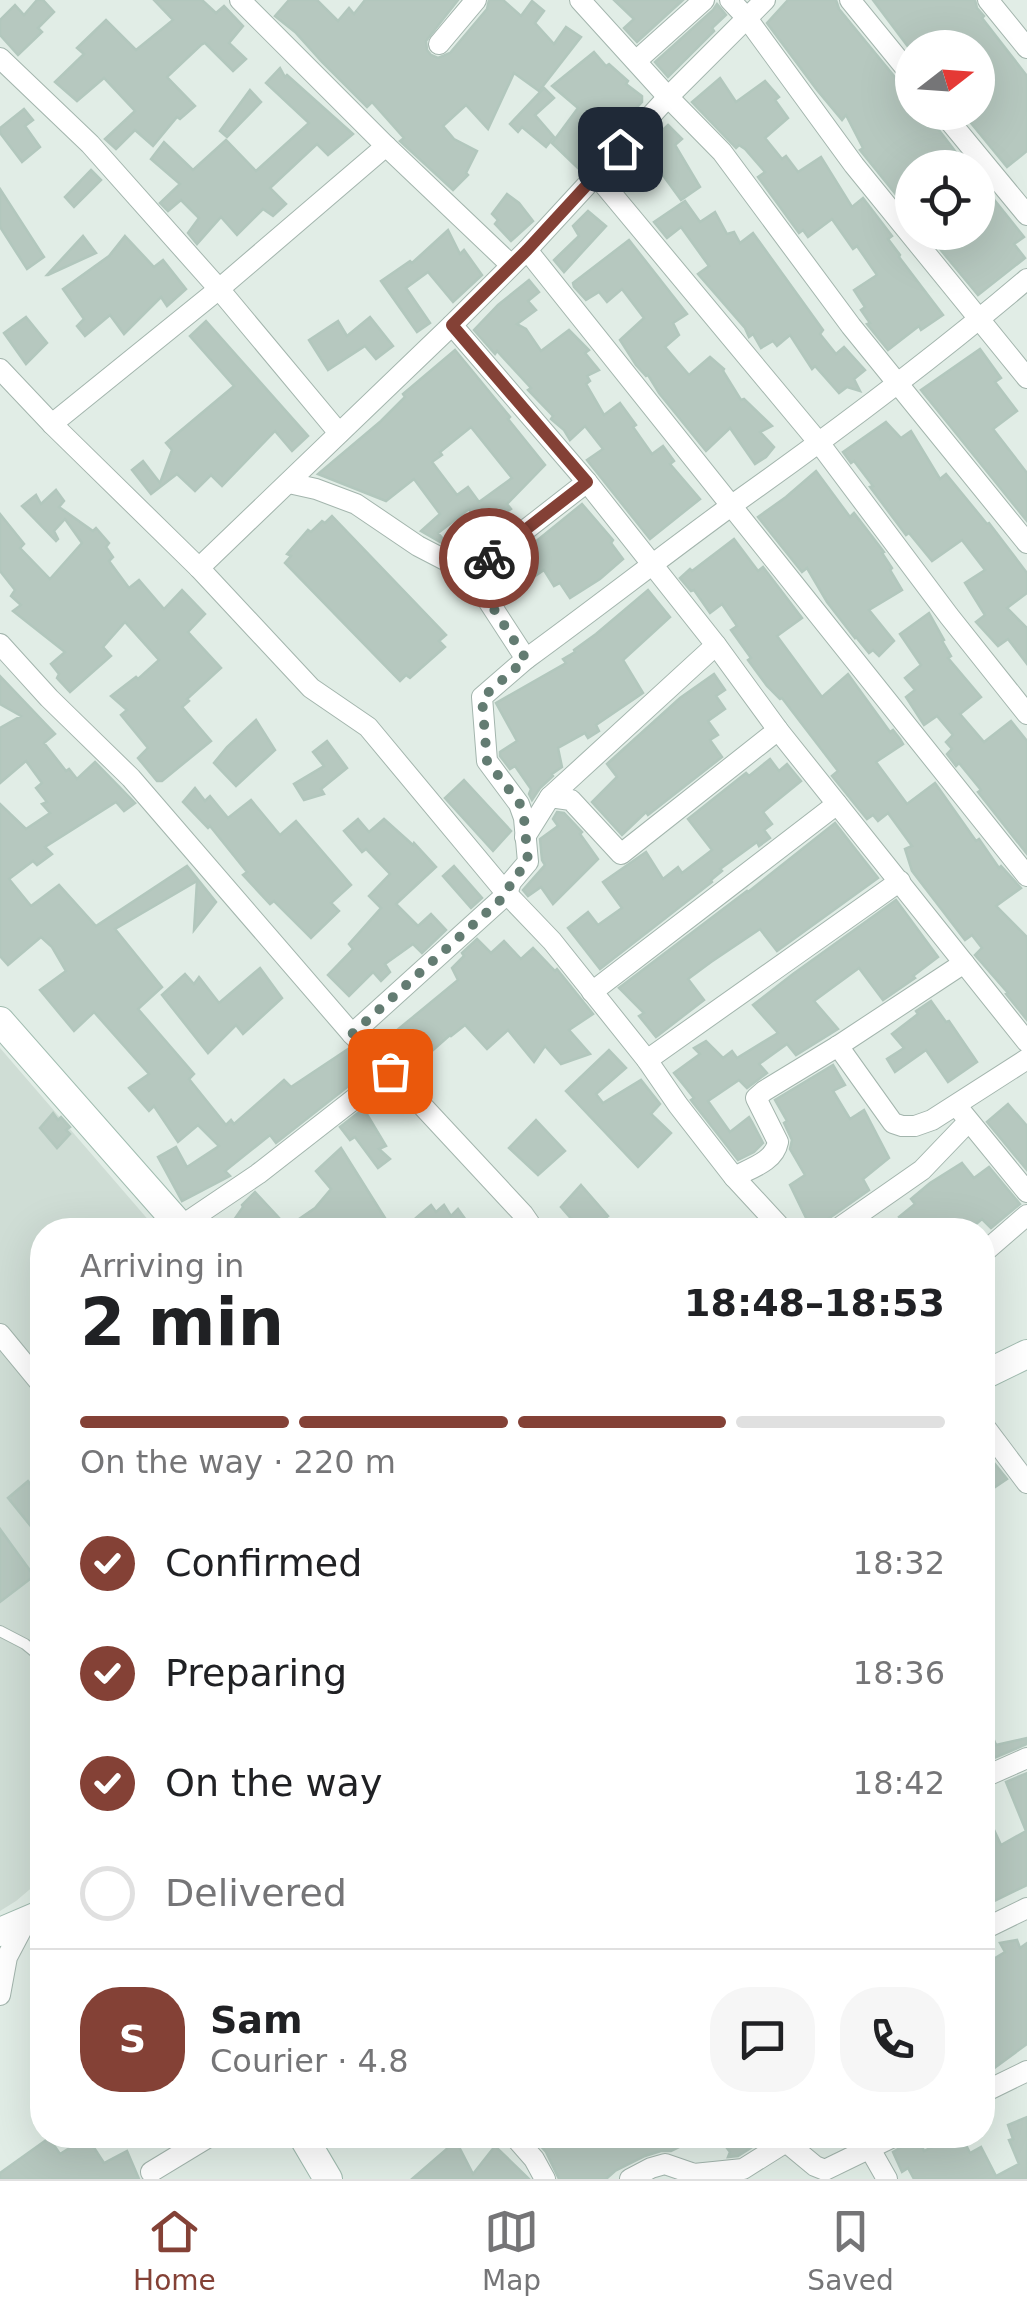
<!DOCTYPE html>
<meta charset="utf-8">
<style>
:root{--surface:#fff;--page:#f6f6f6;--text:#202124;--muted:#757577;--line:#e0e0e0;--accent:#844136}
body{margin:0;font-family:"DejaVu Sans",sans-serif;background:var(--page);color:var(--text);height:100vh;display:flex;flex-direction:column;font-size:38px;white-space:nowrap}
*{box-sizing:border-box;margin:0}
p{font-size:32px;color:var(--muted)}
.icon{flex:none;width:55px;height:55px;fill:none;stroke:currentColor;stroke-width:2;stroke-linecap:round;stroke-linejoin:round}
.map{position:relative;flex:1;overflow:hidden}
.drawer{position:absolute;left:30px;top:1218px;width:965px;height:930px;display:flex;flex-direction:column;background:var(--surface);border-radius:40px;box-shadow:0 10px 40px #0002}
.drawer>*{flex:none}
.needle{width:65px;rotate:73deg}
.controls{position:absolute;left:895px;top:30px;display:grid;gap:20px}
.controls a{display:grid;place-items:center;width:100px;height:100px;border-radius:50%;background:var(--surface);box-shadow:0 10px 40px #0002;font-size:50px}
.pin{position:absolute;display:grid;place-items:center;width:85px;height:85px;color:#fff;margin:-42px;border-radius:20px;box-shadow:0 5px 15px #0006}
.courier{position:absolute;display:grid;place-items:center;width:100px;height:100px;margin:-50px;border:8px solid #844136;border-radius:50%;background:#fff;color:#222;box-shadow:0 2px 12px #0007}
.head em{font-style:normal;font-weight:700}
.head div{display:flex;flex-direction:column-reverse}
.head{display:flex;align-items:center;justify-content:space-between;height:170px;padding:0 50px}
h1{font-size:65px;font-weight:700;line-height:75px}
.bar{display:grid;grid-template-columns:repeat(4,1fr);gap:15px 10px;align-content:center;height:120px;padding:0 50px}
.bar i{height:12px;border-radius:8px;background:var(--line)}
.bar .selected{background:var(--accent)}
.bar p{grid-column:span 4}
.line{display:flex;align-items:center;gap:25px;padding:0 50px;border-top:2px solid var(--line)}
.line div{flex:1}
.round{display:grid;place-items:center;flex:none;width:105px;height:105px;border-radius:40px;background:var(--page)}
ol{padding:0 50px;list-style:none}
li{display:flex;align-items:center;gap:30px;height:110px}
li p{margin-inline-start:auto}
li .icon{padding:10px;border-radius:50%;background:var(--accent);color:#fff;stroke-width:4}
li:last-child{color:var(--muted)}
li i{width:55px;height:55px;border:5px solid var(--line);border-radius:50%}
.tab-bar{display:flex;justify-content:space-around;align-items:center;height:140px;border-top:2px solid var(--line);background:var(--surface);font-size:28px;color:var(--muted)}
.tab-bar a{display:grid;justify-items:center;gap:5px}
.tab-bar .selected{color:var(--accent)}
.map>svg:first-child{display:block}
.built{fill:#cfddd5}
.building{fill:#b6c8bf;stroke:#b2c7bd;stroke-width:2.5;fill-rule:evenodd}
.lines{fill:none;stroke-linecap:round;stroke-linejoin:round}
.lane-casing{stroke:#a3b5ad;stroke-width:12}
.street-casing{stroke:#a3b5ad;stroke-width:22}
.secondary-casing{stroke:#a1bcb0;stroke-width:30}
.lane{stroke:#fff;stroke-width:10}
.street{stroke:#fff;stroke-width:20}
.secondary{stroke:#fff;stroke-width:28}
.done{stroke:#637c72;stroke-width:10;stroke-dasharray:0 18}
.route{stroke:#844136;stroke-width:12}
</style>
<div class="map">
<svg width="1027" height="2179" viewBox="0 0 1027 2179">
<rect width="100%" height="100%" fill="#e1ede6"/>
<path class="built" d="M0,1048l157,182h-115v649l-26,22 -16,10z"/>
<g class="building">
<path d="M37,0h6l11,12 -16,16 4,4 -24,23 -18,-20v-15l15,-15 9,10z"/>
<path d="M154,0h48l14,13 8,-7 19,20 -14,17 17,16 -13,12 -28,-28 -4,2 -34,32 28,29 -15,13 -3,-2 -24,29 -18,-16 -19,19 -11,-10 30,-28 -31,-33 -27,23 -22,-19 29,-28 -7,-6 29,-28 30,30 37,-30z"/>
<path d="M289,0h28l21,21 11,-13 5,6 11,-14h93l-32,41 1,9 4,5 7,3 12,-5 37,-44 2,-9h14l18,16 11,-15 12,10 -9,12 19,21 12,-17 15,10 -42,54 -25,-18 -26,56 -22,-24 -23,21 11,13 23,12 -11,22 2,2 -15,15 -53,-49 4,-3 -32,-36 -5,5 -45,-45 -27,-30 -20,-16z"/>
<path d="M614,0h69l-46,42 -13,-14 10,-9z"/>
<path d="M788,0h48l3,9 73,89v14h13l43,56h-56v34l-6,5 -46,-57 3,-2 -17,-33 -4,5 -25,-30 -50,-67z"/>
<path d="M873,0h102l2,8 7,8 -2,2 45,58v75l-20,16 -45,-55h16v-64h-69z"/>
<path d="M717,4l9,11 -14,13 2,3 -46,46 -13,-15 58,-52z"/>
<path d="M594,52l12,14 3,-2 19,17 -2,3 16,12v6l-39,41 2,2 -24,26 -29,-28 26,-35 -26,-22z"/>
<path d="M280,68l5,9 2,-2 66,59 -25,21 -11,-11 -47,44 16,16 -13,12 -10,-7 -26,26 -16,-18 -24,27 -9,-11 11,-15 -18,-18 -13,11 -8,-8 20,-19 -29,-25 13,-17 29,28 33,-30 30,31 53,-48 -43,-40z"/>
<path d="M720,78l16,24 29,-21 14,16 -4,3 13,18 -23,20 17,21 4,-3 12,16 23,-15 31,50 11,-9 29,38 -4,3 12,16 -1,2 44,58 -22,15 -2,-4 -31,24 -21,-26 3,-1 -9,-13 4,-3 -11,-17 23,-15 -20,-29 -4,3 -21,-30 -24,18 -5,-7 -4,3 -41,-56 7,-5 -20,-23 -6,-4 -3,3 -44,-46z"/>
<path d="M544,88l10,10 -19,17 19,22 -8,10 -24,-20 -4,5 -8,-8z"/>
<path d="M250,90l11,12 -34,35 -7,-6z"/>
<path d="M24,109l9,11 -8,6 15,21 -18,15 -22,-29v-5z"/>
<path d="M668,125l14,14 -7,6 25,42 -19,13 -19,-26 -2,2 -3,-4 -13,13 -10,-12 -12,11 -8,-8z"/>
<path d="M91,170l10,10 -27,27 -9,-10z"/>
<path d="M0,189l44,68 -17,12 -27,-42z"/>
<path d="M988,192l36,45 -10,7 11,14 -47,37 -48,-58 6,-5h42v-31z"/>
<path d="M507,194l12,9 14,18 -22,20 -16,-17 3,-4 -6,-6z"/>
<path d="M685,201l15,21 15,-10 12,22 7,-2 6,11 13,-10 70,97 -3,4 16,20 8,-7 21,23 -11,9 6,12 -13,-4 -8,6 -24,-27 -3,3 -22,-34 -13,11 -4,-5 -12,7 -8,-14 -4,3 -4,-9 -47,-54 11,-8 -28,-39 -14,11 -13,-16z"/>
<path d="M588,211l18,15 -42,46 -10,-12 25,-24 -6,-10z"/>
<path d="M448,230l12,24 4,-4 18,25 -29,27 -25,-30 -22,16 24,35 -13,9 -36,-51 29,-20 2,2z"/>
<path d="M83,236l13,17 -48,22h-1z"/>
<path d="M125,236l29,31 9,-7 23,29 -19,17 -6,-9 -37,37 -14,-19 -25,21 -8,-10 7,-7 -21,-30 46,-33z"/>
<path d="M629,240l58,74 -14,9 6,12 -14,12 24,28 21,-18 14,12 -1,2 18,29 3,-1 28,27 -12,6 14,15 -8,10 -11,7 -25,-36 -24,23 -47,-58 -11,-18 -2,1 -10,-11 -16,-25 24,-22 -22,-29 -15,13 -8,-10 -13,8 -12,-13 -1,-4z"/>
<path d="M529,280l10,12 -11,9 8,9 -19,14 9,5 15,22 28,-21 20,20 -4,3 14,17 -12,6 3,5 -4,3 18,31 16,-12 16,22 -3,2 19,27 11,-8 11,15 -4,3 30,35 -50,40 -63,-79 16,-11 -18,-23 -15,14 -6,-10 -13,-11 2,-3 -25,-26 3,-2 -34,-37 -2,3 -21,-24 24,-25z"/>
<path d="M26,317l21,26 -21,21 -22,-31z"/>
<path d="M370,317l23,29 -17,13 -11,-13 -37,24 -19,-30 29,-19 9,15z"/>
<path d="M206,321l102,115 -16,15 -17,-20 -53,55 -11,-11 -16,16 -18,-17 -26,20 -19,-24 11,-9 17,22 12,-33 -6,-7 68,-57 -44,-50z"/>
<path d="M980,349l21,29 -6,4 22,29 -24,18 34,44v48l-106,-131z"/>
<path d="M455,350l55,67 -2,2 37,46 -38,39 4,5 -13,9 1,2 -15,11 -15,-22 -31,24 6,7 -2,3 -21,-12 19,-17 -26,-35 -28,22 -68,-27 63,-53 24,-24 -2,-3zM471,427l41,51 -33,24 -11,-15 -11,8 -25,-33 10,-7 -2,-3z"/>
<path d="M886,422l15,16 10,-7 29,48 6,-5 41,50 2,-1 38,50v20l-20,15 20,20v36l-19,-25 -10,7 -22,-24 9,-7 -20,-32 20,-13 -23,-30 -30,21 -23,-28 -3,2 -36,-48 3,-1 -19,-25 -3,2 -8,-11z"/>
<path d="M816,471l34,46 4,-4 30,39 -2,1 10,15 -2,2 12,20 -33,20 25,31 -15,15 -6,-6 -4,3 -13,-16 -1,1 -28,-36 -20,-34 -5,4 -44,-55 28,-20z"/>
<path d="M56,490l8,11 -5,6 34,24 3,-3 13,15 -3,4 7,10 -4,4 20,27 10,-8 25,29 18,-19 23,24 -17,18 33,36 -34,31 2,2 -7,6 29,34 -49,40h-5l-19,-23 10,-10 -27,-33 6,-5 -16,-14 25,-19 2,2 21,-19 -34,-38 -22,25 8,9 -41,36 -13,-14 2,-4 -8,-10 14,-12 -52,-41 8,-6 -10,-9 4,-6 -15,-19v-57l24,30 -4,4 30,31 32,-36 -17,-24 -11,12 4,8 -2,2 -34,-35 14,-11 5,9z"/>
<path d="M582,504l31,36 -2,3 12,16 -23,20 -30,19 -10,-15 -6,3 -10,-16 -31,21 -16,-22 15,-11 1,2z"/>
<path d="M332,516l114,119 -7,6 6,6 -35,31 -4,-3 -6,6 -115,-118 6,-7 -4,-2 21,-24 3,2 11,-11 3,2z"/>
<path d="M734,539l24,32 5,-4 39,51 -25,18 45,61 26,-23 42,58 3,-2 7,9 3,5 -27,18 31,42 28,-21 41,58 3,-2 20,29 2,-2 20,22 -25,18 31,31v83l-21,-26 2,-1 -33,-38 7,-7 -10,-13 -7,5 -53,-69 -7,-22 7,-3 -24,-33 -10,8 -5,-6 -6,4 -35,-43 6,-5 -56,-73 -2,1 -13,-13 -19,-26 3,-2 -20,-28 6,-4 -15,-22 -12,9 -16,-23 -3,1 -11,-13 10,-9 2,2z"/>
<path d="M648,590l22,27 -47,43 20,33 -47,32 3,6 -11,7 -3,-5 -27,15 4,19 -10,7 1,2 -13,12 -8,12 -3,-6 2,-5 -16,-23 -5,3 -10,-13v-4l17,-11 -21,-38 70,-40 -3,-4 12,-7 -1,-2 22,-16z"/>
<path d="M929,613l15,27 -2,1 9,15 -3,2 33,39 -21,17 24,28 27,-21 16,20v113l-49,-62 3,-2 -22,-27 -3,3 -9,-12 5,-5 -6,-7 7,-7 -16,-19 -13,9 -18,-28 9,-7 -10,-12 16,-13 -21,-31z"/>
<path d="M714,674l11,16 -9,6 9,13 -17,12 10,14 -8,5 12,17 -74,58 -2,-3 -24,23 -30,-33 25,-25 -10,-13 73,-66z"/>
<path d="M0,676l55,58 -11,9 22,28 3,-2 8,10 18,-17 40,41 -11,8 -8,-9 -71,45 7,7 -15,11 -4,-4 -24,18 22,27 28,-21 37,41 91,-60 29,36 -22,28 3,-49 -82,48 47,58 -24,22 56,65 -5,5 37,46 5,-5 3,4 50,-44 7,7 57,-38 21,21 -93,73 -6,-8 -45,36 5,5 -48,25 -24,-44 18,-10 11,20 32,-21 -21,-21 -20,17 -24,-36 -5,5 -20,-23 20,-14 -55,-62 -20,19 -34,-41 26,-19 -14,-24 -11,-10 -33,28 -8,-9v-152l26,25 24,-16 -8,-9 5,-2 -11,-14 6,-5 -16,-22 -26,22v-55l21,-12 -21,-12z"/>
<path d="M256,720l19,30 -39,36 -22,-23 13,-16z"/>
<path d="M327,741l20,27 -26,21 3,5 -20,6 -10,-16 30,-18 -11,-14z"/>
<path d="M770,759l9,12 8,-7 14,17 -38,31 9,12 -8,6 6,8 -11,8 -2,-4 -37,27 2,2 -11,9 1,2 -112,87 -32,-41 20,-16 10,13 24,-17 -19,-26 43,-30 17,27 15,-12 4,6 30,-23 -24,-31 58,-46 3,3z"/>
<path d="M464,780l47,51 -18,20 -48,-53z"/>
<path d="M195,788l10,13 5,-5 18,22 23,-18 29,35 16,-14 55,64 -20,18 8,8 -28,27 -37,-37 -4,3 -27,-29 4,-3 -37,-46 -2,2 -25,-26z"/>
<path d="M557,812l7,1 18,19 -2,2 18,25 -45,45 -12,-17 -13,9 -5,-6 22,-25 -3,-5 -2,-21 18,-13 -5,-7z"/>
<path d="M358,819l11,13 15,-13 29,26 1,-2 22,24 -40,37 22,22 13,-12 15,16 -24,23 -9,-9 -28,20 5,8 -9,9 -8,-9 -24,24 -21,-21 25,-26 -4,-5 32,-36 -12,-12 21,-22 -24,-25 -4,3 -18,-21z"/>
<path d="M835,823l43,55 -101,73 -17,-22 -49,33 -23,17 16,21 -48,37 -17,-21 5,-3 -25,-25 128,-97 1,1z"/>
<path d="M454,866l28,32 -11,10 -28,-32z"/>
<path d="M896,900l42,57 -25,19 2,2 -32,22 -24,-32 -45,33 24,28 -42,26 -9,-11 -28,20 8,9 -20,15 -8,-8 -31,21 22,31 19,-15 3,5 11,21 -9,9 -16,8 -47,-60 3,-2 -20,-25 26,-19 -6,-6 12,-7 17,17 9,-7 5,7 41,-25 -25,-28 40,-31z"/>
<path d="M477,939l14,14 13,-12 17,18 12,-11 22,23 2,-2 36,45 -24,16 21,24 -29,10 -16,-18 -11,16 -26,-32 -21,19 -22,-24 -14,11 -1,-1 -35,31 -25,-30 68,-56 -6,-12 12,-12 -2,-3z"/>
<path d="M260,968l22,30 -39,36 -7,-9 -28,28 -46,-58 23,-21 9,10 5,-7 20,26z"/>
<path d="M931,1001l15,21 3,-1 28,41 -29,20 -22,-32 -31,22 -8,-13 17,-11 -12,-14 26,-20 -2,-3z"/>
<path d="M609,1050l17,18 -30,26 7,9 38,-23 19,24 -9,10 20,19 -33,34 -72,-76z"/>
<path d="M833,1065l12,20 -12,6 17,28 14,-9 25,48 -26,21 6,11 -41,29 -5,6 -11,5 -22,-45 15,-10 -15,-26 2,-9 -8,-17 3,-2 -12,-21z"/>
<path d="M372,1102l2,2 -9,7 21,35 -7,3 11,10 -12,9 -23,-31 -5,3 -10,-13z"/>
<path d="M1008,1104l19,22v44l-40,-48z"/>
<path d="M53,1113l5,7 3,-3 9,10 -4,3 4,4 -13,14 -17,-20z"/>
<path d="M536,1120l29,31 -27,24 -29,-27z"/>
<path d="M341,1148l44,70 -17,12h-85l32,-22 16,-19 -15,-18z"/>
<path d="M962,1163l12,15 15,-11 31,37 -29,24 -9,-9 -13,11h-21l-5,-9 -11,9h-23l-10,-13 16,-13 -4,-5 19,-16z"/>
<path d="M581,1185l27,31 -17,14h-10l-20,-23z"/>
<path d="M255,1192l25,27 -11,11h-42l16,-23 -1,-2z"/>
<path d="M431,1205l5,7 8,-7 7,11 7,-7 15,21h-47l-10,-12z"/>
<path d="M982,1448l25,31 -25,17z"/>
<path d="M28,1481l14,17v42l-34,-42z"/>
<path d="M0,1529l34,47 -34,26z"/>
<path d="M983,1714l13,31 31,-7v6l-45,19z"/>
<path d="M1027,1773v112l-45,22v-103l19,41 25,-14 -20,-49z"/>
<path d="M1017,1940l3,8 7,-5v101l-45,33v-111l23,-14 -5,-9z"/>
<path d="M1027,2117v62h-113l-6,-11 -6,4 -9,-20 25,-15 6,14 24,-12 1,2 12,-6 9,18 11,-6 15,29 23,-12 -10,-24 4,-1 -5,-14z"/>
<path d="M531,2135h173l-33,16h-10l-16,5 -30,15 -9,8h-47l-13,-27z"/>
<path d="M717,2135h54l-33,21 -10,1 2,-5z"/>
<path d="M87,2137l17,26 23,-12 12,28h-139v-6l49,-35 11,16z"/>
<path d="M456,2141l17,33 22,-28 34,33h-117z"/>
</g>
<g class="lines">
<defs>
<path id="lane" d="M0,1631l25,13 17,14"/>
<g id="street">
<path d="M240,0l146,146 125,119"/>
<path d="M580,0l88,97 54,55 129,174 176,217"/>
<path d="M730,0l16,17 108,148 173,213"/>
<path d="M850,0l62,76"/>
<path d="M988,0l39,48"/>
<path d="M439,44l37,-44"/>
<path d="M0,58l90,86 129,145 120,144"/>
<path d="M636,61l68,-61"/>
<path d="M942,112l85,103"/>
<path d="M596,175l224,269 129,172 78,98"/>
<path d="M527,250l500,626"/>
<path d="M452,325l135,157 129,163 62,85 249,312"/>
<path d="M0,369l52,55 147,144 112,120 57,39 139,167 45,47 95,119 31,45 56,72 49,53"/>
<path d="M52,424l167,-135 167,-143"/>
<path d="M289,483l27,6 40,15 62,42 52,27 56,86 -44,38 5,64 32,43 5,14 4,44 -17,20 -4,12 -155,140"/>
<path d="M199,568l253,-243 75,-75 141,-153 97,-97"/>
<path d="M470,573l117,-91"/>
<path d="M0,644l49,54 82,80 221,256 38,37 133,143 11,16"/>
<path d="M526,659c70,-51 139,-105 209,-156 100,-71 198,-144 292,-224"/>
<path d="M550,797l166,-152"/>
<path d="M525,837l25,-40 21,3 50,54 157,-124"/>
<path d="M592,992l245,-188"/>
<path d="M838,1046l55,77 9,3h13l17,-6 95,-61"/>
<path d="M647,1060l253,-179"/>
<path d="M960,1110l67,82"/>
<path d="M734,1177c17,-9 40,-15 44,-35l-22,-44 8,-7 74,-45 126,-83"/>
<path d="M181,1226l77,-52 132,-103"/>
<path d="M836,1230l86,-60 46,-48"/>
<path d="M982,1254l45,-39"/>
<path d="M0,1334l42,51"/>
<path d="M982,1423l45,60"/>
<path d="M982,1778l45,-20"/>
<path d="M982,1930l45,-22"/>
<path d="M0,1995l7,-38 19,-36"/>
<path d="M982,2093l45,-22"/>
<path d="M513,2135l21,24 11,20"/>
<path d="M862,2135l25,44"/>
<path d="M151,2172l61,-37"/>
<path d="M630,2179l21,-11 14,-4 29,10 49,-5 43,-27 29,24 10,4 72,-35"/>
</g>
<g id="secondary">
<path d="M0,1021l184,209"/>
<path d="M982,1376l45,-22"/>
<path d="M0,1932l42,-18"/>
<path d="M302,2135l26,44"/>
</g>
</defs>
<use href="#lane" class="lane-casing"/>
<use href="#street" class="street-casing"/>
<use href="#secondary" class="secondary-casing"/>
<use href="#lane" class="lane"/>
<use href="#street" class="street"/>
<use href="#secondary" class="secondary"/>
</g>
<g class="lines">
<path class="done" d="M390,1071l-38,-37 155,-140 4,-12 17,-20 -4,-44 -4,-14 -33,-43 -5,-63 44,-39 -56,-87 19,-14"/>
<path class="route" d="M489,558l98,-76 -135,-157 75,-75 93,-101"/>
</g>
</svg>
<div class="controls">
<a><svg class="needle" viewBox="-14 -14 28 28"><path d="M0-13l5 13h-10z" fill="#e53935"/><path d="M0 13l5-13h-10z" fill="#757577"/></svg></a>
<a><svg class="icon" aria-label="locate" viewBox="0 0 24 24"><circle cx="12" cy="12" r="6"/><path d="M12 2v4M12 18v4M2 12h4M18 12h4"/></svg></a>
</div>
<div class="pin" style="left:390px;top:1071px;background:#ea580c"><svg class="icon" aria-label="bag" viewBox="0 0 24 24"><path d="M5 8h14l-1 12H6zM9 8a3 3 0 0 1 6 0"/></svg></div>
<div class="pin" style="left:620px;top:149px;background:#1f2937"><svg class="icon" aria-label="home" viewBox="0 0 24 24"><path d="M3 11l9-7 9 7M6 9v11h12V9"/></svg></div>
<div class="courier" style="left:489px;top:558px"><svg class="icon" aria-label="bike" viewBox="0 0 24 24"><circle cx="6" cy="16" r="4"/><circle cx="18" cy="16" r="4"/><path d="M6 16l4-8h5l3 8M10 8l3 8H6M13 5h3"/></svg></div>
<section class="drawer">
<div class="head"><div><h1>2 min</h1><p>Arriving in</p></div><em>18:48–18:53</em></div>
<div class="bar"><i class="selected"></i><i class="selected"></i><i class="selected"></i><i></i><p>On the way · 220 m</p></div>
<ol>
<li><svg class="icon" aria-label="check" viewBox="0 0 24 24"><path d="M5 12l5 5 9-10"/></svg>Confirmed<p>18:32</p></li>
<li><svg class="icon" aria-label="check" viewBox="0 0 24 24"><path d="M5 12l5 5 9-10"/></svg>Preparing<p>18:36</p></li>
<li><svg class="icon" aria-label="check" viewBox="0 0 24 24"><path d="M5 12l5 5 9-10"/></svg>On the way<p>18:42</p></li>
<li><i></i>Delivered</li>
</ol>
<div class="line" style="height:180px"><b class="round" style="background:var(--accent);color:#fff">S</b><div><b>Sam</b><p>Courier · 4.8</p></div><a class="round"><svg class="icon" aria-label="chat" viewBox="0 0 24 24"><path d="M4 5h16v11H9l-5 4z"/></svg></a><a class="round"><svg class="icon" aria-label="phone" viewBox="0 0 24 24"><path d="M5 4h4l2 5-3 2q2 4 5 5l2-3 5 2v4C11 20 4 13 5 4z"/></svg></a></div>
</section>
</div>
<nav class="tab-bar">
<a class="selected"><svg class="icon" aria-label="home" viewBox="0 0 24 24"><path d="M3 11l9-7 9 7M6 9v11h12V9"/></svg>Home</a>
<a><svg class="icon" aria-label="map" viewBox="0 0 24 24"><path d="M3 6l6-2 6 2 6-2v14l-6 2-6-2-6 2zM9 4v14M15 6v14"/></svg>Map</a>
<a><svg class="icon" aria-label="saved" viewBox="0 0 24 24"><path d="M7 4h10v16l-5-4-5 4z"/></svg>Saved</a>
</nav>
